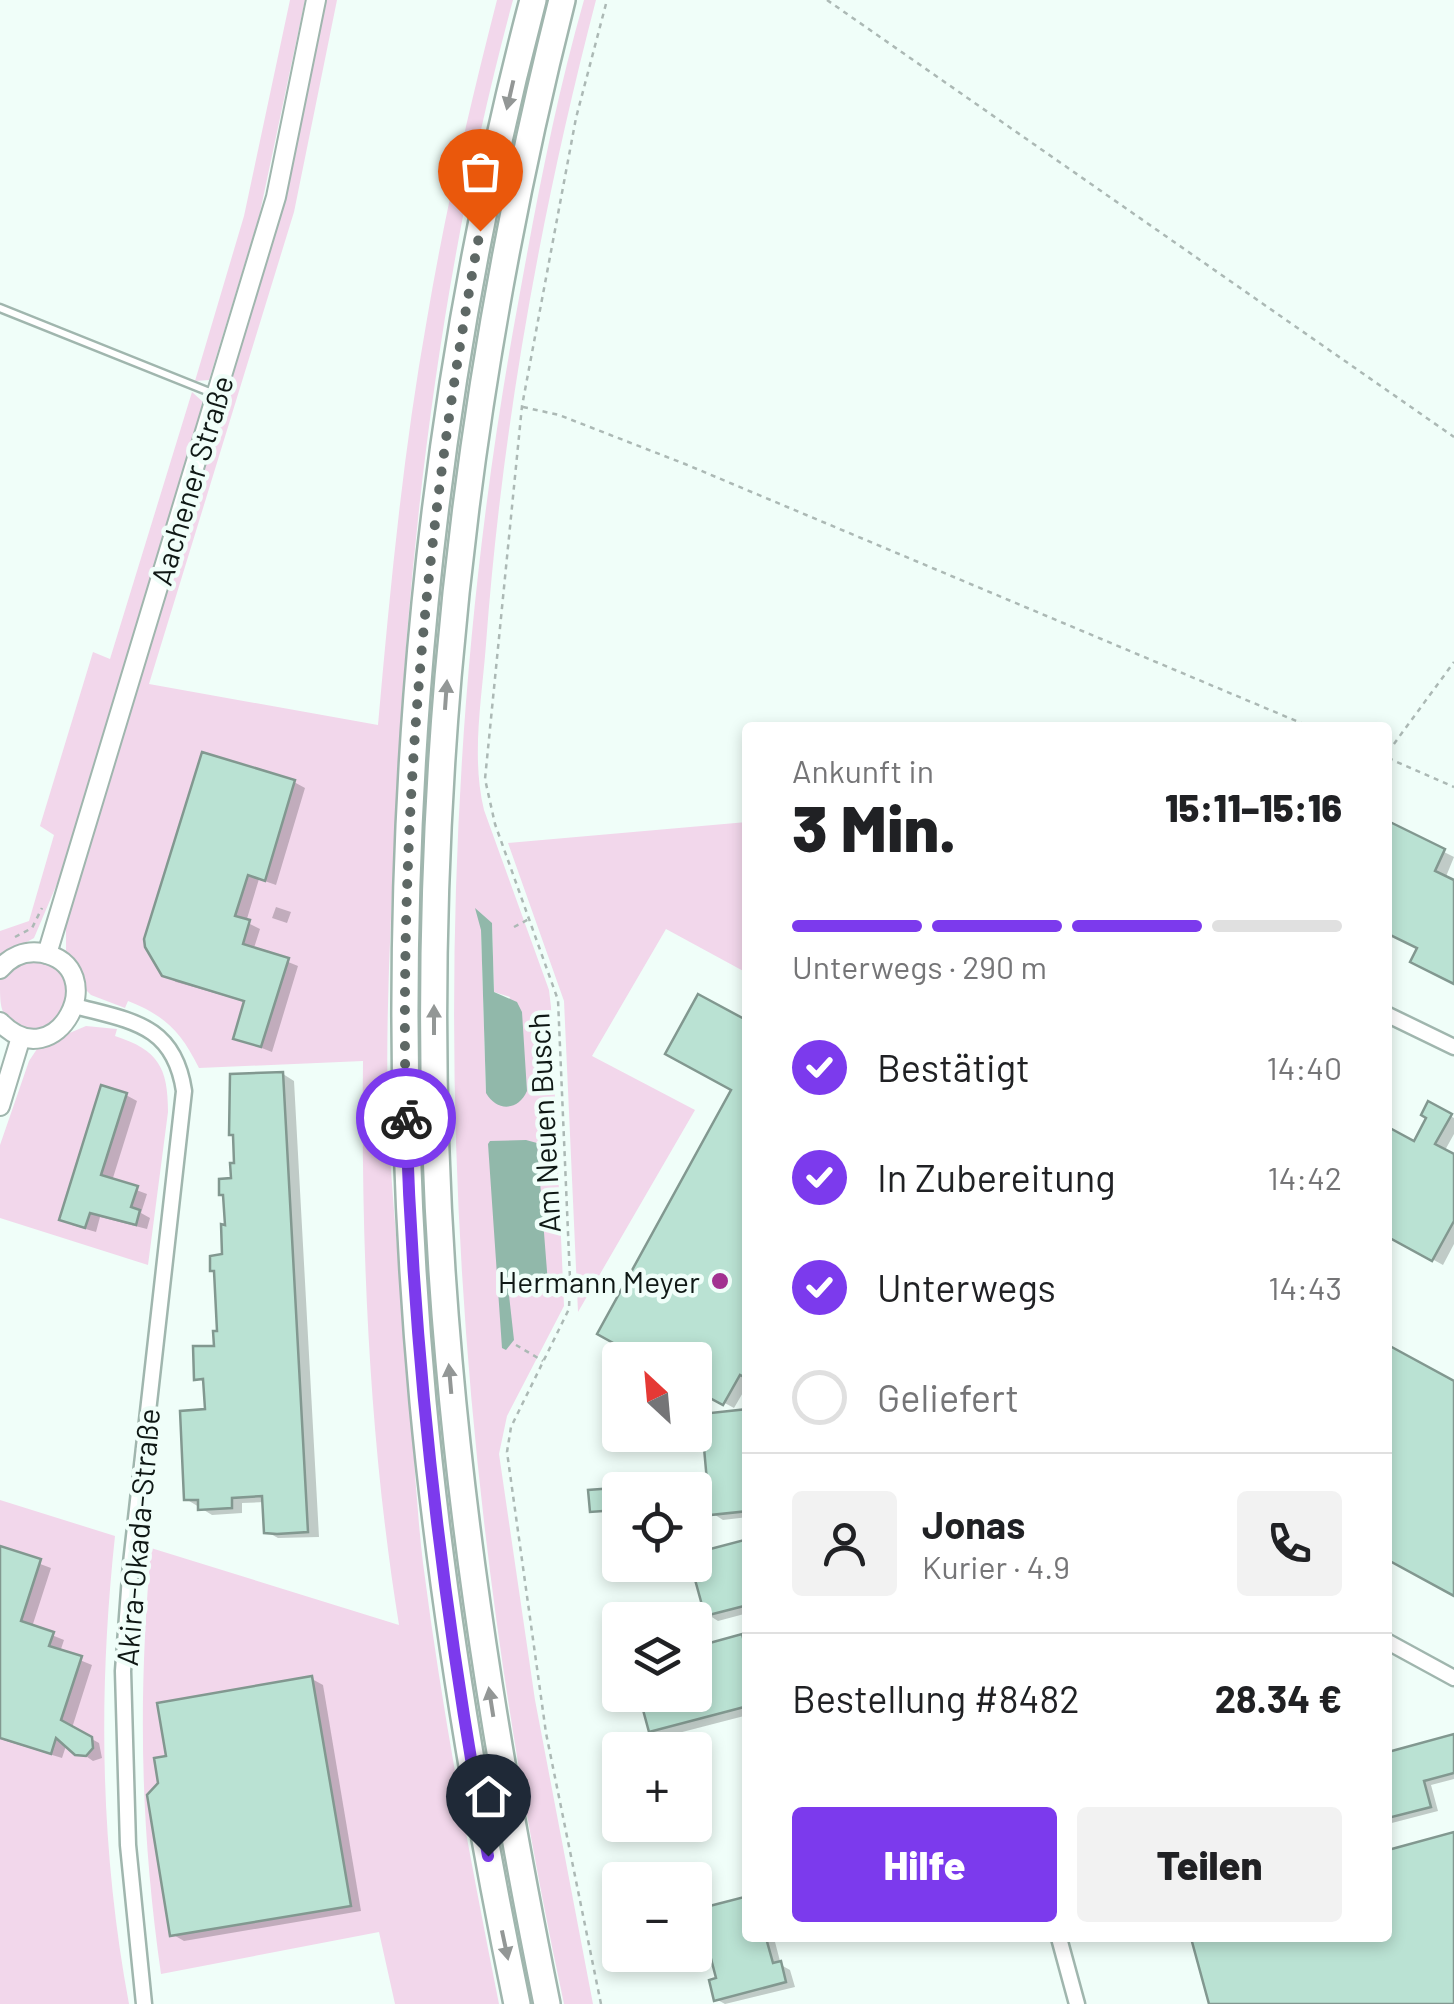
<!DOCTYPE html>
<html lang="de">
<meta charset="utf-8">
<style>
:root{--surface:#fff;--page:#f2f2f2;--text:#202124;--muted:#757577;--line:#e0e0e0;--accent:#7c3aed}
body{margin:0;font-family:Barlow,sans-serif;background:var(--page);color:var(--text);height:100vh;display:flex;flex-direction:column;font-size:38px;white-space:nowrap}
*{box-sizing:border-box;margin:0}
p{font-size:32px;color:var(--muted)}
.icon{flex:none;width:55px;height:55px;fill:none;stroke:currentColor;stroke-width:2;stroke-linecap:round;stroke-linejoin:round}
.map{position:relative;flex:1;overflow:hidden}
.side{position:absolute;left:742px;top:722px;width:650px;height:1220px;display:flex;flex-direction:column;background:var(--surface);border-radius:10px;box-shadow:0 5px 15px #0003}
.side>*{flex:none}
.needle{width:65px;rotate:334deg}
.controls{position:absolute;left:602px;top:1342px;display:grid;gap:20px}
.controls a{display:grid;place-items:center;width:110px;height:110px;border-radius:10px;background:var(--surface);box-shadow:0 5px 15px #0003;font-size:50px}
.pin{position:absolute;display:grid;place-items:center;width:85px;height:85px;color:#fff;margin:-102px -42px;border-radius:50% 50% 50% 0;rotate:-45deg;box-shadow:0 0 10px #0007}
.pin .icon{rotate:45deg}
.courier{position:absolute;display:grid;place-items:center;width:100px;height:100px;margin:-50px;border:8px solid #7c3aed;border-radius:50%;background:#fff;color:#222;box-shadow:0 2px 12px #0007}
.overview em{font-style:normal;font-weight:800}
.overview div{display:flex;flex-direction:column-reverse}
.overview{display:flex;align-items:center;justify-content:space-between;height:170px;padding:0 50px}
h1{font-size:65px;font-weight:800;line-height:75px}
.bar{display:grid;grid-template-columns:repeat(4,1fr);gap:15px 10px;align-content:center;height:120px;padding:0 50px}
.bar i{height:12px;border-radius:8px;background:var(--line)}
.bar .on{background:var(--accent)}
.bar p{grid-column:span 4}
.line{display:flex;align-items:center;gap:25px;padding:0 50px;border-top:2px solid var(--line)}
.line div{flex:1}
.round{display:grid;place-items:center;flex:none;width:105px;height:105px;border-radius:10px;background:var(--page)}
ol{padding:0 50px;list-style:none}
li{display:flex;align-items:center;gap:30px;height:110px}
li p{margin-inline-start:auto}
li .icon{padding:10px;border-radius:50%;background:var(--accent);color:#fff;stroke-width:4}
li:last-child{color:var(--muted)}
li i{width:55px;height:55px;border:5px solid var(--line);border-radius:50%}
.button{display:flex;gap:20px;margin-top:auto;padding:20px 50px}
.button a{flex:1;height:115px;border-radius:10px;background:var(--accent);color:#fff;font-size:40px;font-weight:800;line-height:115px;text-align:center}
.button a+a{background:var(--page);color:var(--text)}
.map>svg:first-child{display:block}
.green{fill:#f2d7eb;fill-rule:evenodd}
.water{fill:#91b8aa}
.shadow{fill:#0003}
.building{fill:#bae2d3;stroke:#829890;stroke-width:2.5}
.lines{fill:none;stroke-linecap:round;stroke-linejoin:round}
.service-casing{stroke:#a0b6ae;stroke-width:11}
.minor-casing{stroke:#a0b6ae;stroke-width:19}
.tertiary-casing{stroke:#a0b6ae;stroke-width:22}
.motorway-casing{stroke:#a0b6ae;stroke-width:30}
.path{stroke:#acb9b5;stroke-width:2.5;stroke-dasharray:5 5;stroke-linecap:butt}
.service{stroke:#fff;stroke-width:6}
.minor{stroke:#fff;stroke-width:14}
.tertiary{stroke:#fff;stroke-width:18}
.motorway{stroke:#fff;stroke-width:25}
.oneway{fill:#939796}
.done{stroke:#5e6865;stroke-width:10;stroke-dasharray:0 18}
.route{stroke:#7c3aed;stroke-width:12}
.poi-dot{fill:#a23290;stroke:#f0fef9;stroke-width:4}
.labels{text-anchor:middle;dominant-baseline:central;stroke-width:9;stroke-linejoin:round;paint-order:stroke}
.street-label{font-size:30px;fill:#0f1815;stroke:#f0fef9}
.poi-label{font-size:30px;fill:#0f1815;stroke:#f0fef9;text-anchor:end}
</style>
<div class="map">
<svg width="1454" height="2004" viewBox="0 0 1454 2004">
<rect width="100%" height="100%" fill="#f0fef9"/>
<g class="green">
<path d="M290,0h15l-46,217 -50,163 -14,1 49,-165z"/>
<path d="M324,0h13l-43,212 -145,472 229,41c12,-136 25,-272 49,-406 18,-107 43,-214 70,-319h16c-73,269 -105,545 -118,823 -4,104 -11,211 -6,315 4,74 12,149 18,223 6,67 8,135 16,202 19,148 47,295 76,441h-104l-16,-72 -218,42c-21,-148 -23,-277 -10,-426l248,77c-30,-185 -38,-377 -36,-564l-164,7c-18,-36 -33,-52 -71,-67l-3,7 -34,-13 -7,-7 -18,-32v-30l214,-713z"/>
<path d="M584,0h12c-55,211 -94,427 -110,644 -4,54 -15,113 -2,166l65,180 2,17 13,299 -57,110 -8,38 36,246 58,304h-29c-121,-565 -151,-1136 -45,-1706 18,-100 37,-200 65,-298zM492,923l2,69 16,5 -24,96 -5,-164z"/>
<path d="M192,392l11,10 -141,470 -28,66 -34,19v-26l29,-10 25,-86 -14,-9 53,-174 17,7z"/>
<path d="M747,822v151l-81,-44 -74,127 103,54 -117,202 -14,-311 -56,-158z"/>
<path d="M30,957l26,8 14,21 -11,37 -30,9c-29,-18 -29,-16 -29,-54z"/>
<path d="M86,1026l31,3 -2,7c43,14 53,31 53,76l-20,153 -148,-47v-73l29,-84 10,-15z"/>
<path d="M0,1500l115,36c-17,158 -15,312 14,468h-129z"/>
</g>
<g class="water">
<path d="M475,908l17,15 2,69 23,10 5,10 5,79c-9,20 -30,21 -41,2l-5,-163z"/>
<path d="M526,1140l11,3 11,141 -2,4 -37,7 5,45 -8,10 -4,-2 -14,-204 2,-3z"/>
</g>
<g class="shadow">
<path d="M294,782l11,6 -29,97 -17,-6 -13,43 14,7 -6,19 44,18 -26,86 -36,-14 10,-36 -70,-20 -12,-7z"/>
<path d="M1388,824l66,33 -9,22 9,4v100l-34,-35 -32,-16z"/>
<path d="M276,907l15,5 -4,11 -15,-5z"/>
<path d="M748,1024v360l-14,24 -39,-21v-27h-48l88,-270z"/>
<path d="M283,1074l11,7 25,456 -41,1 -11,-6 -2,-30 -23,1v10l-30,2 -26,-16 21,-87 -1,-29 -9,-5 20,-30 3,-15 14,-153z"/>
<path d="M126,1095l11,6 -25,80 35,13 -6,19 9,5 -3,11 -47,-12 -4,15 -24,-7 -10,-6z"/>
<path d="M1429,1105l25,13v16l-10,18 10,5v87l-11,21 -55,-30v-105l27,14 14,-27z"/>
<path d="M1388,1348l66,36v210l-66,-37z"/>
<path d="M748,1412v105l-25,3 -11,-7z"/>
<path d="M748,1542v71l-30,8 -11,-7 -13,-49 1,-9z"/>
<path d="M0,1549l51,19 -19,59 32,13 -4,12 32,13 -20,63 27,15 3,15 -9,3 -26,-18 -5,15 -62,-19z"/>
<path d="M748,1635v80l-85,22 -12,-6 -9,-36h53v-46z"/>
<path d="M312,1679l11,6 38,226 -177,30 -12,-7 -11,-150 8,-26z"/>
<path d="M1454,1737v42l-23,6 7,26 -50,13v-69z"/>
<path d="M1454,1835v169h-243l-17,-66h194v-86z"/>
<path d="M748,1938h26l7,27 9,5 5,17 -70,17 -9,-5 3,-19z"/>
</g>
<g class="building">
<path d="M202,752l93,28 -30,101 -17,-6 -13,41 15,4 -7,24 46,14 -28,89 -28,-8 11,-38 -82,-25 -17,-29 -1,-8z"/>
<path d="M1388,821l57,28 -10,22 19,9v104l-44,-22 7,-14 -29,-14z"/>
<path d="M698,994l50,27v358l-8,-4 -17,30 -28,-15v-30h-51l-47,-26 134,-244 -66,-36z"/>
<path d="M283,1072l25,460 -31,2 -13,-1 -2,-37 -30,2v10l-34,2v-10h-14l-4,-89 25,-2 -2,-30 -9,1 -1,-34h21l-1,-15h4l-3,-60h-4v-15l12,-2 -1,-30 4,1 -2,-30h-4v-16l12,-1 -1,-15h4l-1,-28h-4l1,-61z"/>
<path d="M101,1085l26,8 -26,82 37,11 -7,21 9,3 -4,15 -46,-12 -5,15 -26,-8z"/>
<path d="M1428,1101l24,13 -17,30 19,10v67l-22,40 -44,-24v-110l26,14 12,-23 -5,-3z"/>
<path d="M1388,1345l66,36v215l-66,-36z"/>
<path d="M748,1409v102l-38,4 -9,-101z"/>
<path d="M614,1488l3,22 -27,2 -2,-22z"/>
<path d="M748,1539v66l-43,11 -14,-51h4v-12z"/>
<path d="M0,1546l41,13 -20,62 33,11 -5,14 33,10 -21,64 31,17 1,11 -7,8 -11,-1 -19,-17 -5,16 -51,-16z"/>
<path d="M742,1634l6,23v49l-99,26 -10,-37h56v-48z"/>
<path d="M312,1676l39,230 -181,30 -23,-141 11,-12 -4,-25 12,-2 -9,-53z"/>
<path d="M1454,1734v39l-30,8 7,26 -43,11v-66z"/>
<path d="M1454,1832v172h-245l-18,-66h197v-88z"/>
<path d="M748,1896v42h18l7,25 8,-2 5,21 -72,19 -5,-21 7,-2 -18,-69z"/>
</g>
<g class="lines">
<defs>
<path id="service" d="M0,308l212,85"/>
<g id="minor">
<path d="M75,1006c56,15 99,18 109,85l-53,472 -8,108 5,174 16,159"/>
<path d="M1388,1015l66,32"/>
<path d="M1388,1642l66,36"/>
<path d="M1059,1938l18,66"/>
</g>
<g id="tertiary">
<path d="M47,954l229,-757 40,-197"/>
<path d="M0,969c10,-12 25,-19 42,-16 72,14 15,128 -42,69"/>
<path d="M0,1106l21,-69"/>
</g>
<g id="motorway">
<path d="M517,2004c-41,-199 -75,-400 -94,-602 -43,-469 -10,-946 110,-1402"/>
<path d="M547,2004c-43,-213 -79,-426 -98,-643 -41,-456 1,-917 113,-1361"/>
</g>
</defs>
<use href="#service" class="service-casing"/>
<use href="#minor" class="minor-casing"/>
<use href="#tertiary" class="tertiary-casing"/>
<use href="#motorway" class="motorway-casing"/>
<g class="path">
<path d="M827,0l627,437"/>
<path d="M523,407l36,8 126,49 628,264"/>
<path d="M1388,752l66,-90"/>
<path d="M1388,758l66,29"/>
<path d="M514,927l15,-8"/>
<path d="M15,937l17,-9 10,-20"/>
<path d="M516,1345l27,16"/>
<path d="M601,2004l-55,-271 -39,-281 4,-25 58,-118 1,-30 -12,-279 -63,-176 -10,-45 37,-373 54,-288 31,-118"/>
</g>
<use href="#service" class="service"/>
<use href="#minor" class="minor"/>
<use href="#tertiary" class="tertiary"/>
<use href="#motorway" class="motorway"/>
</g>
<defs><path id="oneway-solid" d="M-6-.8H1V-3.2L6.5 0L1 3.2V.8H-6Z" transform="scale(2.5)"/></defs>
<g class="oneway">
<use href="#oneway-solid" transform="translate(510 95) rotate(103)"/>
<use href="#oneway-solid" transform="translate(446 695) rotate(-86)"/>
<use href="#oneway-solid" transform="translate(434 1020) rotate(-90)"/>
<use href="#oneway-solid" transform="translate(450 1379) rotate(-95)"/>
<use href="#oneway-solid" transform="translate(491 1702) rotate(-99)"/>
<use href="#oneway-solid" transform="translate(505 1945) rotate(78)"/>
</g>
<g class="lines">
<path class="done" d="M406,1118c-7,-298 19,-594 74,-887"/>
<path class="route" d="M406,1118c8,248 37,494 82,738"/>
</g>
<circle class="poi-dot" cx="720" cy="1281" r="10"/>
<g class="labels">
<g class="street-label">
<text transform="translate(191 480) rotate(-73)">Aachener Straße</text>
<text transform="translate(543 1123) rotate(-93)">Am Neuen Busch</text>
<text transform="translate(137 1537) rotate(-85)">Akira-Okada-Straße</text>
</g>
<g class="poi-label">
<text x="700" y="1281">Hermann Meyer</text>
</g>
</g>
</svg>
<div class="controls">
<a><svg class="needle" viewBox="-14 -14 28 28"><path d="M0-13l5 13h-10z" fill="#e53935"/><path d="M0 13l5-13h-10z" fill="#757577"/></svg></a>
<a><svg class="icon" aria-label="locate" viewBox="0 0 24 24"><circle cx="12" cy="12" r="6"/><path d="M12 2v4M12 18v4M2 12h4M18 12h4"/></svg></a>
<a><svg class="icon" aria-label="layers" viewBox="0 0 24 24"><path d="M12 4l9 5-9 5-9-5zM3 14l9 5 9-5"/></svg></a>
<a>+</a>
<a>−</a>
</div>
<div class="pin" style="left:480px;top:231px;background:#ea580c"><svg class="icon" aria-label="bag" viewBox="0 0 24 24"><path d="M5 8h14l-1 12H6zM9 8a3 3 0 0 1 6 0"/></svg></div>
<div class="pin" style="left:488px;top:1856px;background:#1f2937"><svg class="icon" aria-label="home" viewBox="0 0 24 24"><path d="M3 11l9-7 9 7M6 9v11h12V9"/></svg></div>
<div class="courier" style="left:406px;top:1118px"><svg class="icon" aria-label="bike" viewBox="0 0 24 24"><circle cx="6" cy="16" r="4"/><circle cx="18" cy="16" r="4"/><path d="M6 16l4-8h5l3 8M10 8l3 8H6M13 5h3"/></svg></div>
<section class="side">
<div class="overview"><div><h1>3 Min.</h1><p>Ankunft in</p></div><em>15:11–15:16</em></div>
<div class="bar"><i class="on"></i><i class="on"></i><i class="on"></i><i></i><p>Unterwegs · 290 m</p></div>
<ol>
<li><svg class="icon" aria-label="check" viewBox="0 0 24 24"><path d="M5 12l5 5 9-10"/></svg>Bestätigt<p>14:40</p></li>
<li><svg class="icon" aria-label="check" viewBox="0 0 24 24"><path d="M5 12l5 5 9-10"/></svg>In Zubereitung<p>14:42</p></li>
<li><svg class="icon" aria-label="check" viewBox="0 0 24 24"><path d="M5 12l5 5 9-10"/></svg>Unterwegs<p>14:43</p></li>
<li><i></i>Geliefert</li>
</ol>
<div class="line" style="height:180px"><a class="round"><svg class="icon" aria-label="person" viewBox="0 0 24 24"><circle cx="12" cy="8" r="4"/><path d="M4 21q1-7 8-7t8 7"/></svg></a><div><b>Jonas</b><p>Kurier · 4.9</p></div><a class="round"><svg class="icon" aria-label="phone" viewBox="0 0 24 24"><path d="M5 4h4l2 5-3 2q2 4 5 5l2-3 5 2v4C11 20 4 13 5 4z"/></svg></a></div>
<div class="line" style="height:130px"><div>Bestellung #8482</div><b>28.34 €</b></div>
<div class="button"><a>Hilfe</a><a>Teilen</a></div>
</section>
</div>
